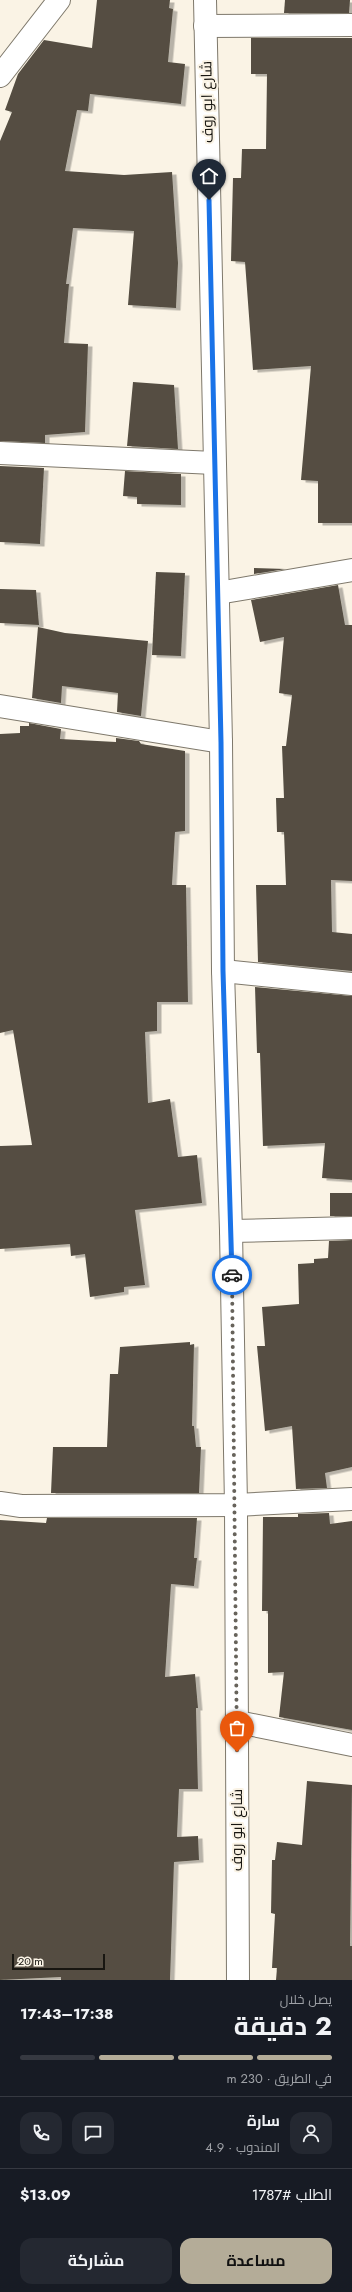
<!DOCTYPE html>
<html lang="ar">
<meta charset="utf-8">
<style>
:root{--surface:#171b24;--page:#242831;--text:#f1f3f6;--muted:#9ea1a6;--line:#363941;--accent:#b4ac98}
body{margin:0;font-family:Jost,Cairo,sans-serif;background:var(--page);color:var(--text);direction:rtl;height:100vh;display:flex;flex-direction:column;font-size:15px;white-space:nowrap}
*{box-sizing:border-box;margin:0}
p{font-size:13px;color:var(--muted)}
.icon{flex:none;width:22px;height:22px;fill:none;stroke:currentColor;stroke-width:2;stroke-linecap:round;stroke-linejoin:round}
.map{position:relative;height:1980px;overflow:hidden;direction:ltr}
.drawer{display:flex;flex-direction:column;background:var(--surface);flex:1}
.drawer>*{flex:none}
.scale{position:absolute;left:12px;bottom:10px;width:93px;box-sizing:border-box;padding-left:4px;border:2px solid #181611;border-top:0;font-size:11px;line-height:14px;white-space:nowrap;color:#181611;-webkit-text-stroke:3px #faf3e5;paint-order:stroke}
.pin{position:absolute;display:grid;place-items:center;width:34px;height:34px;color:#fff;margin:-41px -17px;border-radius:50% 50% 50% 0;rotate:-45deg;box-shadow:0 0 4px #0007}
.pin .icon{rotate:45deg}
.courier{position:absolute;display:grid;place-items:center;width:40px;height:40px;margin:-20px;border:3px solid #1a73e8;border-radius:50%;background:#fff;color:#222;box-shadow:0 1px 5px #0007}
.overview em{font-style:normal;font-weight:700}
.overview div{display:flex;flex-direction:column-reverse}
.overview{display:flex;align-items:center;justify-content:space-between;height:68px;padding:0 20px}
h1{font-size:26px;font-weight:700;line-height:30px}
.bar{display:grid;grid-template-columns:repeat(4,1fr);gap:6px 4px;align-content:center;height:48px;padding:0 20px}
.bar i{height:5px;border-radius:3px;background:var(--line)}
.bar .on{background:var(--accent)}
.bar p{grid-column:span 4}
.line{display:flex;align-items:center;gap:10px;padding:0 20px;border-top:1px solid var(--line)}
.line div{flex:1}
.round{display:grid;place-items:center;flex:none;width:42px;height:42px;border-radius:12px;background:var(--page)}
.button{display:flex;gap:8px;margin-top:auto;padding:8px 20px}
.button a{flex:1;height:46px;border-radius:12px;background:var(--accent);color:#111;font-size:16px;font-weight:700;line-height:46px;text-align:center}
.button a+a{background:var(--page);color:var(--text)}
.map>svg:first-child{display:block}
.building{fill:#544e42;filter:url(#shadow)}
.lines{fill:none;stroke-linecap:round;stroke-linejoin:round}
.minor-casing{stroke:#7e786b;stroke-width:24}
.tertiary-casing{stroke:#7e786b;stroke-width:24}
.minor{stroke:#fff;stroke-width:22}
.tertiary{stroke:#fff;stroke-width:22}
.done{stroke:#67635b;stroke-width:4;stroke-dasharray:0 7.2}
.route{stroke:#1a73e8;stroke-width:5}
.labels{text-anchor:middle;dominant-baseline:central;stroke-width:4;stroke-linejoin:round;paint-order:stroke}
.street-label{font-size:15px;fill:#181611;stroke:#faf3e5}
</style>
<div class="map">
<svg width="352" height="1980" viewBox="0 0 352 1980">
<defs>
<filter id="shadow"><feDropShadow dx="4.5" dy="2.5" stdDeviation="0" flood-color="#0004"/></filter>
</defs>
<rect width="100%" height="100%" fill="#faf3e5"/>
<g class="building">
<path d="M97,0h73l-1,8 4,1 -5,53 17,2 -4,40 -91,-10 -2,17 -11,-1 -12,61 59,4 48,-3 6,91 -2,45 -48,-3 6,-74 -61,-3 -7,56h3l-5,59 24,1 -3,88 -40,3v8l-45,-2v-300l12,-29 -7,-2 13,-36 26,-34 48,8z"/>
<path d="M285,0h65l-1,13h-65z"/>
<path d="M251,38h101v485h-34v-42l-17,-1 10,-114 -58,4 -8,-108 -14,-1 2,-83h8l1,-29h24l1,-75h-16z"/>
<path d="M133,382l41,3 4,64 -51,-3z"/>
<path d="M0,466l44,2 -4,76 -40,-2z"/>
<path d="M125,471l56,3v31l-44,-1v-7l-14,-1z"/>
<path d="M254,568l32,1 -32,5z"/>
<path d="M156,572l29,1 -4,83 -29,-1z"/>
<path d="M338,585l7,40h7v256l-21,-1 1,52 20,2v37l-94,-9 -2,-77h30l-2,-53h-7l-1,-34h8l-2,-52h4l6,-51 -13,-2 5,-56 -24,5 -9,-42z"/>
<path d="M0,589l36,1 3,35 -39,-2z"/>
<path d="M38,627l27,6 83,8 -7,75 -24,-4 1,-19 -56,-7 -1,17 -29,-5z"/>
<path d="M29,723l32,6 -1,10 56,3v-4l23,3 2,3 44,7v80l-10,1 -3,53h14l2,117h-31v29l-12,1 3,71 22,-4 8,58 19,-2 5,48 -67,7 10,75 -21,2v5l-34,5 -5,-43 -14,2 -1,-12 -70,5v-103l32,-1 -19,-115 -13,3v-299l20,-1v-7h9z"/>
<path d="M255,987l97,9v184l-30,-2 3,-35 -62,3 -3,-93h-3z"/>
<rect x="330" y="1193" width="22" height="23"/>
<path d="M352,1240v227l-27,6 2,15 -31,1 -4,-63 -27,5 -8,-85h8l-3,-39 37,-3 -1,-40 16,-1v-4l14,-1 1,-17z"/>
<path d="M190,1342v3l4,-1 -2,82h2l2,21h5l-2,46h-148l2,-46h54l3,-73h8l2,-27z"/>
<path d="M329,1513l1,11 22,-3v209l-73,-13 5,-45 -16,1v-62h-6l1,-94h35v-3z"/>
<path d="M47,1518h150l-3,40h3l-3,28 -23,-2 -6,93 30,-3 3,34h-2l2,81h-19l-2,48 21,-1 1,24 -25,2 -4,118h-109v-3l-61,3v-460l46,3z"/>
<path d="M307,1781l45,4 -2,161h2v34h-76l1,-12h-5l3,-54 -4,-1 1,-53h3l2,-18 25,3z"/>
</g>
<g class="lines">
<defs>
<g id="minor">
<path d="M205,26l147,-1"/>
<path d="M0,76l59,-76"/>
<path d="M0,453l214,10"/>
<path d="M218,593l134,-23"/>
<path d="M0,706l221,36"/>
<path d="M223,971l129,13"/>
<path d="M231,1231l121,-3"/>
<path d="M0,1503l21,3 215,-1 116,-6"/>
<path d="M238,1722l114,23"/>
</g>
<path id="tertiary" d="M205,0l16,742 2,229 8,260 5,274 2,475"/>
</defs>
<use href="#minor" class="minor-casing"/>
<use href="#tertiary" class="tertiary-casing"/>
<use href="#minor" class="minor"/>
<use href="#tertiary" class="tertiary"/>
</g>
<g class="lines">
<path class="done" d="M232,1275l5,477"/>
<path class="route" d="M209,200l12,542 2,229 9,304"/>
</g>
<g class="labels">
<g class="street-label">
<text transform="translate(207 102) rotate(-91)">شارع ابو روف</text>
<text transform="translate(237 1830) rotate(-90)">شارع ابو روف</text>
</g>
</g>
</svg>
<div class="scale">20 m</div>
<div class="pin" style="left:237px;top:1752px;background:#ea580c"><svg class="icon" aria-label="bag" viewBox="0 0 24 24"><path d="M5 8h14l-1 12H6zM9 8a3 3 0 0 1 6 0"/></svg></div>
<div class="pin" style="left:209px;top:200px;background:#1f2937"><svg class="icon" aria-label="home" viewBox="0 0 24 24"><path d="M3 11l9-7 9 7M6 9v11h12V9"/></svg></div>
<div class="courier" style="left:232px;top:1275px"><svg class="icon" aria-label="car" viewBox="0 0 24 24"><path d="M5 17H2v-5l4-1 3-4h7l3 4 3 1v5h-3M9 17h6M6 11h13"/><circle cx="7" cy="17" r="2"/><circle cx="17" cy="17" r="2"/></svg></div>
</div>
<section class="drawer">
<div class="overview"><div><h1>2 دقيقة</h1><p>يصل خلال</p></div><em>17:38–17:43</em></div>
<div class="bar"><i class="on"></i><i class="on"></i><i class="on"></i><i></i><p>في الطريق · 230 m</p></div>
<div class="line" style="height:72px"><a class="round"><svg class="icon" aria-label="person" viewBox="0 0 24 24"><circle cx="12" cy="8" r="4"/><path d="M4 21q1-7 8-7t8 7"/></svg></a><div><b>سارة</b><p>المندوب · 4.9</p></div><a class="round"><svg class="icon" aria-label="chat" viewBox="0 0 24 24"><path d="M4 5h16v11H9l-5 4z"/></svg></a><a class="round"><svg class="icon" aria-label="phone" viewBox="0 0 24 24"><path d="M5 4h4l2 5-3 2q2 4 5 5l2-3 5 2v4C11 20 4 13 5 4z"/></svg></a></div>
<div class="line" style="height:52px"><div>الطلب #1787</div><b>$13.09</b></div>
<div class="button"><a>مساعدة</a><a>مشاركة</a></div>
</section>
